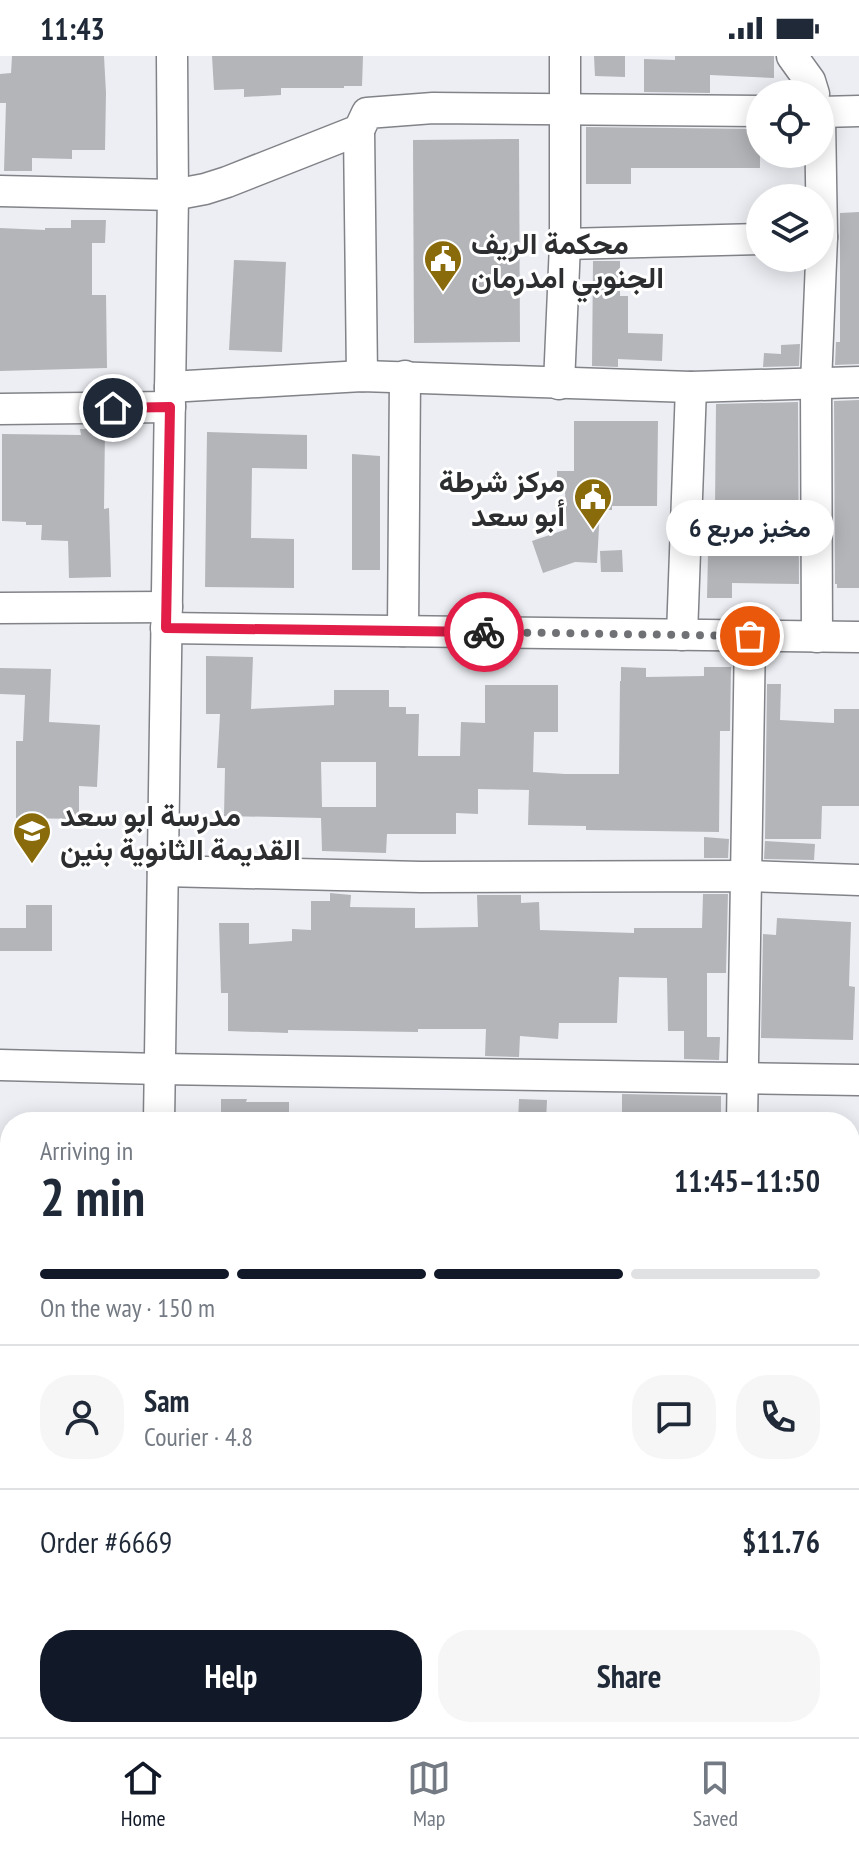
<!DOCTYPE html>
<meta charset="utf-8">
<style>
:root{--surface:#fff;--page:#f6f6f7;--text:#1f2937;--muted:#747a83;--line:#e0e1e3;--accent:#111827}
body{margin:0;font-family:"PT Sans Narrow",Vazirmatn,sans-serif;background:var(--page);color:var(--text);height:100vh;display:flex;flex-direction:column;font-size:30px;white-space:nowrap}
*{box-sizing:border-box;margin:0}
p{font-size:26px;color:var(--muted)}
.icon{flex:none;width:44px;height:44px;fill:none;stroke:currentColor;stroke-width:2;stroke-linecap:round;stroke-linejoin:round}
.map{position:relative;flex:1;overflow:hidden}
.drawer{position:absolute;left:0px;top:1056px;width:860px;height:626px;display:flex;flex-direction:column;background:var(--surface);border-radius:32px 32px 0 0;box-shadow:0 4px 20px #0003}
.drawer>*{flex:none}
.controls{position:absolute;left:746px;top:24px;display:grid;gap:16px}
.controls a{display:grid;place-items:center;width:88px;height:88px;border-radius:50%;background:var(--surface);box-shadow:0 4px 20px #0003;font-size:40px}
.pin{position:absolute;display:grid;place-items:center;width:68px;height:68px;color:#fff;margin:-34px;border:4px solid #fff;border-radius:50%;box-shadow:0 2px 8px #0007}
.courier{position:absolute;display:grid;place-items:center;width:80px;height:80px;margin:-40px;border:6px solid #e11d48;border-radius:50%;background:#fff;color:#222;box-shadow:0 2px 10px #0007}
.bubble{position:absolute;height:56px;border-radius:28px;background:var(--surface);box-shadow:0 4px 20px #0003;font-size:26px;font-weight:700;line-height:56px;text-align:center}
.overview em{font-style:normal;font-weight:700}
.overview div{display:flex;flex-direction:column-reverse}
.overview{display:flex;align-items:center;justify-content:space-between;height:136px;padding:0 40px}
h1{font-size:52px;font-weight:700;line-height:60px}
.bar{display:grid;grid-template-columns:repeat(4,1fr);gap:12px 8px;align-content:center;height:96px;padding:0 40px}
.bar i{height:10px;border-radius:6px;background:var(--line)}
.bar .on{background:var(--accent)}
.bar p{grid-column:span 4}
.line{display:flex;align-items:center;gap:20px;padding:0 40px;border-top:2px solid var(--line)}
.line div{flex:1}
.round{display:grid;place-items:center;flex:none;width:84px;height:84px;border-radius:32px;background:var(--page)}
.action{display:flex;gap:16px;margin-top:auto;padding:16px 40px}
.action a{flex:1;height:92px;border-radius:32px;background:var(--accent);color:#fff;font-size:32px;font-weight:700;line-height:92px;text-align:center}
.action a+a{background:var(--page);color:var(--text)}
.status{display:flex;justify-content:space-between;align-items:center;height:56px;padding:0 40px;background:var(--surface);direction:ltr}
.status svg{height:22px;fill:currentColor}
.menu{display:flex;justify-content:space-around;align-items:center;height:112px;border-top:2px solid var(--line);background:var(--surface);font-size:22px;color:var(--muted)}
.menu a{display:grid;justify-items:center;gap:4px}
.menu .on{color:var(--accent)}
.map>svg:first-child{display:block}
.building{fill:#b3b5b9;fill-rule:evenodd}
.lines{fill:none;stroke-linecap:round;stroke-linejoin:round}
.minor-casing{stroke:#818388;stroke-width:33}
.minor{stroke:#fff;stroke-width:30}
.done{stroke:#707174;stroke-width:8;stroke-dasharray:0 14.4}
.route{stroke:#e11d48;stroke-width:10}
.labels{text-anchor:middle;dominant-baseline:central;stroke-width:6;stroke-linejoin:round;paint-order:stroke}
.poi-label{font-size:30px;font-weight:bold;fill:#2d2e30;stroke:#fff;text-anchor:start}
</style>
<div class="status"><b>11:43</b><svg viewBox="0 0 49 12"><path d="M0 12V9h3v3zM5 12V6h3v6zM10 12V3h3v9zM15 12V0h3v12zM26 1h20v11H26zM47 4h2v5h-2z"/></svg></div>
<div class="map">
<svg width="859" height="1681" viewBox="0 0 859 1681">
<rect width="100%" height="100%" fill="#eceef3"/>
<g class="building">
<path d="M12,0h92l2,37 -1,57h-33v9l-40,-1v13h-28l2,-68h-6v-29l11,-1z"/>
<path d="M212,0h151l-1,30h-18v2h-63v7l-37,2v-8l-30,1z"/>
<path d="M594,0h31v21l-30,-1z"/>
<path d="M675,0h99v22l-64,-3v18l-66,-1v-33l31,1z"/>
<path d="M586,71l174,2v39h-129v16h-45z"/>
<path d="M519,83l1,203 -106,1 -1,-203z"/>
<path d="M859,156v152l-24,1 1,-23h4v-129z"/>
<path d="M71,164h35l-1,23h-13v52h14l1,73 -107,3v-143l45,2v-2h26z"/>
<path d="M234,204l52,2 -4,90 -53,-2z"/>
<path d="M593,205h27v35h8v37l35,1 -1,27 -44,-2v8l-26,-1z"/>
<path d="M800,288l-1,22 -36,1 1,-14 17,1v-9z"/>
<path d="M859,344v188h-22v-4h-2l-1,-183z"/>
<path d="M798,346l1,182 -67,-1v15h-25l1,-44h13l1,-47h-7l1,-103z"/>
<path d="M574,365h84l-1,85h-45v4h-12l-3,53 -22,-1 -32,11 -11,-32 35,-12 -2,-37h-8v-21h17z"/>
<path d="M80,373h25l-1,80 5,-1 2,69 -42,1 -1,-37 -27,-1 1,-15h-16v-3l-24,-1v-87l79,1z"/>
<path d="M207,376l100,3v34l-55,-1 -1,70 43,1v49l-89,-1z"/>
<path d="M352,398l28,2v114h-28z"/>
<path d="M622,494l1,22h-22l-1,-21z"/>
<path d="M206,600l47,1 -2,52 83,-4v-15h55v17h17v7h13l-1,42h42l1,-34 24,1v-38h73v47h-24l-1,40 32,2h54l1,-93h1v-14l25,1v9l58,-1v-9h27l-1,64h-10l-1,101 -133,-2v-4l-58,-1 1,-35 -51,-1v25l-22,-1v21h-69l-1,19 -64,-2 -1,-33 -97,-2 1,-48h-8l3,-54h-14zM321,706h55v45h-54z"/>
<path d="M0,612l51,1 -2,53 51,3 -3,62 -18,-1v33l-63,-1v-77h7l2,-46 -25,-1z"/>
<path d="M767,628h14l-1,36 54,3v-14h25v97h-37l-1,33h-56z"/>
<path d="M704,781l25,2 -1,19h-24z"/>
<path d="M765,785l50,3 -1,16 -50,-1z"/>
<path d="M330,837l21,2 -1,12 65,1v20l63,-1 -1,-32h44v8l18,-1 1,28 94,3v-5h68l1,-34h25l-2,79h-19v64h13l-1,23 -35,-1v-28h-16l-1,-53 -48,-1 -2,46h-58l-1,16 -38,-3 -1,21 -34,-1 1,-27h-68v3l-130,-2v3l-60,-2v-38h-7l-2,-70h30v21l43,-3v-12l19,1v-29h19z"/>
<path d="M26,849h26v46h-52v-23h26z"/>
<path d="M777,862l74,4 -2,64 6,1 -2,53 -92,-2 2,-104 13,1z"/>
<path d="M622,1038l99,2v26h-99z"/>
<path d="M221,1043h26l-1,3h43v20h-68z"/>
<path d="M519,1043l28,1 -1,22h-28z"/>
</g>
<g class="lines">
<defs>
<g id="minor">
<path d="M792,0l18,25 4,13"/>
<path d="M820,56l39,-1"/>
<path d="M820,63l2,118"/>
<path d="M359,74l3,246"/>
<path d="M0,135l173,4 32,-6 22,-7 132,-52 8,-17 66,-5 327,3"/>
<path d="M565,188l195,-5"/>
<path d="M559,328l6,-140v-188"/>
<path d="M170,331l192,-11 329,11 168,-5"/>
<path d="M0,353l170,-2"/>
<path d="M0,552l167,-1"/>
<path d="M166,572l693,9"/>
<path d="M403,575l2,-255"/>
<path d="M682,579l9,-248"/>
<path d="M817,581l-1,-253 6,-147h-2"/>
<path d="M163,815l258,6 326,-1 112,4"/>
<path d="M0,1009l160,4 699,11"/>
<path d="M159,1066l14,-927 -1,-139"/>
<path d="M742,1066l8,-486"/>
<path d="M0,1222l10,1"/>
<path d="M850,1226h9"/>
<path d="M0,1430h10"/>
<path d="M850,1434h9"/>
<path d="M0,1634h10"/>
<path d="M850,1645h9"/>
<path d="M150,1681v-9"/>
<path d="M731,1681v-9"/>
</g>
</defs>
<use href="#minor" class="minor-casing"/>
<use href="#minor" class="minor"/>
</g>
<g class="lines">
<path class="done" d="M484,576l266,4"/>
<path class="route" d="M113,352l57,-1 -4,221 318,4"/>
</g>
<defs>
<symbol id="civic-pin" viewBox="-11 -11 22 30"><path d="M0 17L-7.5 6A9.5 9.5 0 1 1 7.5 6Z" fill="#8a6b0b" stroke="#fff"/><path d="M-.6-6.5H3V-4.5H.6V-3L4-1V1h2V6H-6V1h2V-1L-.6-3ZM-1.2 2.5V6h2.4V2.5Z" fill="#fff"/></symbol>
<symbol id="school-pin" viewBox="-11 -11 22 30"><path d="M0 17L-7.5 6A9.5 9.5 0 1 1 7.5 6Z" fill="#8a6b0b" stroke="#fff"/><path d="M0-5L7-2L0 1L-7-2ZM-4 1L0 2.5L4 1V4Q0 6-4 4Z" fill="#fff"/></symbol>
</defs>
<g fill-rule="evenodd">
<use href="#civic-pin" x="421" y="181" width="44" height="60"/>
<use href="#civic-pin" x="571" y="419" width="44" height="60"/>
<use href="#school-pin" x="10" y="753" width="44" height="60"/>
</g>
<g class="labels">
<g class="poi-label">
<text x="471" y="186">محكمة الريف<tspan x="471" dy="34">الجنوبي امدرمان</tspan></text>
<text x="565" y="424" text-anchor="end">مركز شرطة<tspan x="565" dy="34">أبو سعد</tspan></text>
<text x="60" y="758">مدرسة ابو سعد<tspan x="60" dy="34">القديمة الثانوية بنين</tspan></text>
</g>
</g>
</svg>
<div class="controls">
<a><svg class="icon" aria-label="locate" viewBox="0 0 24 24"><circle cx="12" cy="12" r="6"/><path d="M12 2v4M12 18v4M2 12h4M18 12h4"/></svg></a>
<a><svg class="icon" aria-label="layers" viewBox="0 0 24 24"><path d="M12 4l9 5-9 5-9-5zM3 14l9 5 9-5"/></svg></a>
</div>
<div class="pin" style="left:750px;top:580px;background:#ea580c"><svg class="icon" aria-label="bag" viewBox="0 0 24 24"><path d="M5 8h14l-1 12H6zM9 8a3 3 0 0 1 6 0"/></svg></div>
<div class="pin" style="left:113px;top:352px;background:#1f2937"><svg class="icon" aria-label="home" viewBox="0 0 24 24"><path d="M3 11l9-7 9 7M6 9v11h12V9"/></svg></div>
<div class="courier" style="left:484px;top:576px"><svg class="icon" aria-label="bike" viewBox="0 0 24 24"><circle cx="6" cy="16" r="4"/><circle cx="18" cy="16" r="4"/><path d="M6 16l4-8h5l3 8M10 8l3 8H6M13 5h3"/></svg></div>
<div class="bubble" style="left:666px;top:444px;width:168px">مخبز مربع 6</div>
<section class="drawer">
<div class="overview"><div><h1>2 min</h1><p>Arriving in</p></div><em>11:45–11:50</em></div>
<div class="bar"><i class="on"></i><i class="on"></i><i class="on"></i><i></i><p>On the way · 150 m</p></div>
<div class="line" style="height:144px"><a class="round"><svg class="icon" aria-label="person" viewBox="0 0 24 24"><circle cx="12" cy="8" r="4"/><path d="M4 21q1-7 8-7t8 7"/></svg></a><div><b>Sam</b><p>Courier · 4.8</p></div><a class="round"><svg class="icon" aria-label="chat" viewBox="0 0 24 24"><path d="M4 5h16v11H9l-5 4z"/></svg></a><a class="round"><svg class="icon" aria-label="phone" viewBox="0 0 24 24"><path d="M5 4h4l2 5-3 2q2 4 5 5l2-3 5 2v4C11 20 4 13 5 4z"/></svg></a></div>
<div class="line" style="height:104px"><div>Order #6669</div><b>$11.76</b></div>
<div class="action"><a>Help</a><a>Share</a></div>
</section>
</div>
<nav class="menu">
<a class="on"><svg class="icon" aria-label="home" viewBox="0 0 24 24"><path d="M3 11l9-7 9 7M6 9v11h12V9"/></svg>Home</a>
<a><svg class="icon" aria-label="map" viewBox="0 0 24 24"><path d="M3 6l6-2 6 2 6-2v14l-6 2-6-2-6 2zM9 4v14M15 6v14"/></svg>Map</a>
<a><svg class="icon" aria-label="saved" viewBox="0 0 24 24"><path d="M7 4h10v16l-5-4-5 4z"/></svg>Saved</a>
</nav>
